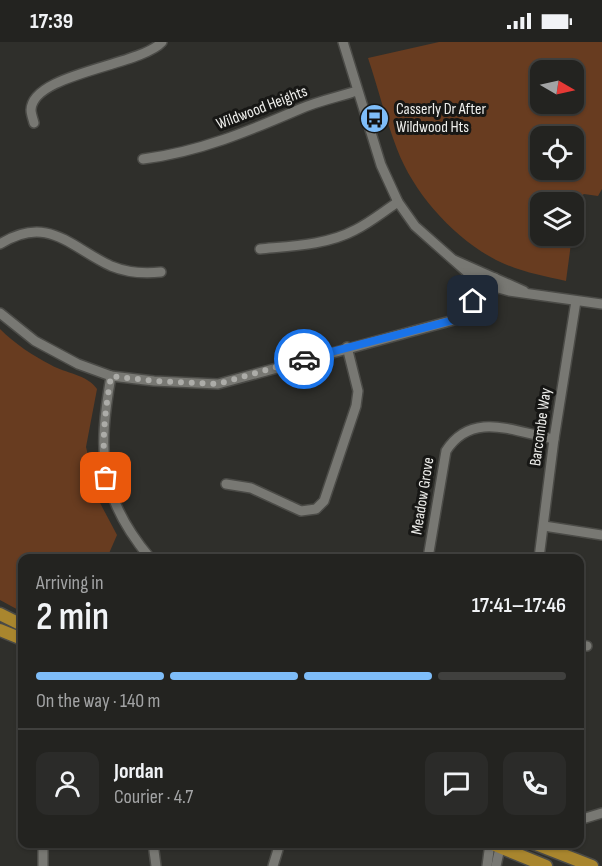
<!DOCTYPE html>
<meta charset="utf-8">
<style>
:root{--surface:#232320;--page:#2b2b29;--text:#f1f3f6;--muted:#a3a4a5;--line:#40403e;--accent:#7ebdf9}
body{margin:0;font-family:"Sofia Sans Condensed",sans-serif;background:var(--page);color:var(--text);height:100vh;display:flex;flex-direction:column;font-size:22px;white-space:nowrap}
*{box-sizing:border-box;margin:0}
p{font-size:20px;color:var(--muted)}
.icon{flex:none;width:33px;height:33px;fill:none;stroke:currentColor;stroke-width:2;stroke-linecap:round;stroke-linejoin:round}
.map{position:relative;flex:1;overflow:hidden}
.side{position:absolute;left:18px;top:512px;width:566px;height:294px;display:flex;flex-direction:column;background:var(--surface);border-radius:12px;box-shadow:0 2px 4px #0004,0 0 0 2px var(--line)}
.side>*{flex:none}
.needle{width:39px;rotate:99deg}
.controls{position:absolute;left:530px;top:18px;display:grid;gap:12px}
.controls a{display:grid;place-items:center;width:54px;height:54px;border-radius:12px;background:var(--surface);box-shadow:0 2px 4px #0004,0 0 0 2px var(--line);font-size:30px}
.pin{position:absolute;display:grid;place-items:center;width:51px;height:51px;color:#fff;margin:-26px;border-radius:12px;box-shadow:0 3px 9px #0006}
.courier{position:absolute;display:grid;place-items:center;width:60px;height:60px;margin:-30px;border:4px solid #1a73e8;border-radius:50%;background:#fff;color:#222;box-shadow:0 2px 8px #0007}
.head em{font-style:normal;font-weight:600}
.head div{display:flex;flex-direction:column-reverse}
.head{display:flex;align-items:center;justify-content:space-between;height:102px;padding:0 18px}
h1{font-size:39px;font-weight:600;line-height:45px}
.bar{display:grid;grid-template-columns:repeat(4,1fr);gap:9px 6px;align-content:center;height:72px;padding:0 18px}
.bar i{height:8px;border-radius:4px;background:var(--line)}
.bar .on{background:var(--accent)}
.bar p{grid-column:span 4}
.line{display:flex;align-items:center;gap:15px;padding:0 18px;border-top:2px solid var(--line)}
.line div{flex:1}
.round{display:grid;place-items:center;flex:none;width:63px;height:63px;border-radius:12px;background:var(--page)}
.status{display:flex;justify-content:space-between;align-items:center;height:42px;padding:0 30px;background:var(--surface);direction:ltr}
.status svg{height:16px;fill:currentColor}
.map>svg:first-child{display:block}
.green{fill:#683c20;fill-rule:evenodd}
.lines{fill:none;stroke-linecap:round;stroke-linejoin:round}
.minor-casing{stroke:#4b4b47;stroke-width:12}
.major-casing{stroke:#4b4b47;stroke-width:15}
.minor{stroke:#787873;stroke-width:9}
.major{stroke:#a9862e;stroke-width:12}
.done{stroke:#acaca8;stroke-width:6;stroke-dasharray:0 10.8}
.route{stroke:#1a73e8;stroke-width:8}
.labels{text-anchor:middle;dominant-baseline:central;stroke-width:6;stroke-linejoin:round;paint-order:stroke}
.street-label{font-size:16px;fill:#efefec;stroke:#171715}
.poi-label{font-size:16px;fill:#efefec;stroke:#171715;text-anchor:start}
</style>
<div class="status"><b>17:39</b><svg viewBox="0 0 49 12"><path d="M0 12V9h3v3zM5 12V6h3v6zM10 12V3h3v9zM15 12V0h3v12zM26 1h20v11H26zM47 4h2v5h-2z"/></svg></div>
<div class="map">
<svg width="602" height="824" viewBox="0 0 602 824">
<rect width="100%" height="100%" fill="#2f2f2b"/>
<g class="green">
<path d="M439,0h163v147l-4,7 -14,-2 -7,5 -4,31v-28h-33v34h32l-6,45c-24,-5 -48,-10 -70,-21 -42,-22 -82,-66 -99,-111 -11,-29 -19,-61 -29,-91zM573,28v34h-33v-34zM573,94v34h-33v-34z"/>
<path d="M0,287c15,15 32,26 51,36 14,8 37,10 46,24l-11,58 13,54 18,34 -10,23h-85v54l-22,-12z"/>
</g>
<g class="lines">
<defs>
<g id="minor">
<path d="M343,0l38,123 17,37 17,24 52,46 24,14 18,5 93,13"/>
<path d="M34,81c-1,-4 -3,-9 -3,-13 1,-37 109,-44 131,-68"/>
<path d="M143,117c56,-7 106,-28 157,-50 18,-8 38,-12 57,-18"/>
<path d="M0,202c48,-30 70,3 111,22 17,7 32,8 50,6"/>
<path d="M260,207c31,-3 67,-4 95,-19 16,-8 29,-19 43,-28"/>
<path d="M454,218l70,31"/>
<path d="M469,266l15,-30"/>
<path d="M0,271l35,28 43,23 33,12 43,5 64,3 236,-64 25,-16 16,-26"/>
<path d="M111,334c-13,76 -13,120 39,182"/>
<path d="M226,442l25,4 50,23 15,-2 8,-8 32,-95 2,-15 -11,-44"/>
<path d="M544,484l58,9"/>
<path d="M428,516l18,-107c26,-41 68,-19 108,-12"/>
<path d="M539,516l15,-119 22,-138"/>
<path d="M579,603l8,1"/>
<path d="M579,778l23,-7"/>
<path d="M43,801v23"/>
<path d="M153,801l3,23"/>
<path d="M273,824l7,-23"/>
<path d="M487,824l3,-23"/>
<path d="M496,824l5,-23"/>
</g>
<g id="major">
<path d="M0,572l22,11"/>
<path d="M0,588l22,9"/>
<path d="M490,801l56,23"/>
<path d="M533,801l59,23"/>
</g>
</defs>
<use href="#minor" class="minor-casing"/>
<use href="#major" class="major-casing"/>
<use href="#minor" class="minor"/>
<use href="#major" class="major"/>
</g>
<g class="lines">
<path class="done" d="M106,436c-5,-36 -1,-66 5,-102l43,5 64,3 86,-25"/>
<path class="route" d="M304,317l150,-39 12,-7 7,-12"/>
</g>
<defs>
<symbol id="bus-disc" viewBox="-11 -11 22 22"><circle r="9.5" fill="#7ebdf9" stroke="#171715"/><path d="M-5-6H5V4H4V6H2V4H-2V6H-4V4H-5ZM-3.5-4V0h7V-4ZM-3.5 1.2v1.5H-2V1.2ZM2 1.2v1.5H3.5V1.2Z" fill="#111"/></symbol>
</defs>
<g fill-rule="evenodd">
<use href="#bus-disc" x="358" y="60" width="33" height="33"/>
</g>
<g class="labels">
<g class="street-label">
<text transform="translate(262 66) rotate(-21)">Wildwood Heights</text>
<text transform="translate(541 385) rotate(-82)">Barcombe Way</text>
<text transform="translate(423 454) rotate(-81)">Meadow Grove</text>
</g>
<g class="poi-label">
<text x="396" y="67">Casserly Dr After<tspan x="396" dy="18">Wildwood Hts</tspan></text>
</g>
</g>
</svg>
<div class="controls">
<a><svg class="needle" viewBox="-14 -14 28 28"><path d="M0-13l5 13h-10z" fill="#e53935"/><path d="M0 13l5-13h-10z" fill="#a3a4a5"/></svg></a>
<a><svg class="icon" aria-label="locate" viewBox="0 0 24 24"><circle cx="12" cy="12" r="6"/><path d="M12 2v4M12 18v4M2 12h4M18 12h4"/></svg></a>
<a><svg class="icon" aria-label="layers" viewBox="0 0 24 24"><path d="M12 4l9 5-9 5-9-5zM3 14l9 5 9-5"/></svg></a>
</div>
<div class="pin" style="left:106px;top:436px;background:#ea580c"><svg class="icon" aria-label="bag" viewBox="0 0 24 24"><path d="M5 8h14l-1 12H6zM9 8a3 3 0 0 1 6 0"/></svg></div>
<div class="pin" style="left:473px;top:259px;background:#1f2937"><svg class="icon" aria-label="home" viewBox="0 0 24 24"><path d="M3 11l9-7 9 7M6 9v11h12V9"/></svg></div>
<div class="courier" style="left:304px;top:317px"><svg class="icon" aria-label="car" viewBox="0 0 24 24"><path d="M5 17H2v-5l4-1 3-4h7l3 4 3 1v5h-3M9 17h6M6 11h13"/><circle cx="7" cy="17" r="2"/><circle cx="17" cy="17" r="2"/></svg></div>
<section class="side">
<div class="head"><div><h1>2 min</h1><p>Arriving in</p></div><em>17:41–17:46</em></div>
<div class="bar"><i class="on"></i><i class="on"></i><i class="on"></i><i></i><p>On the way · 140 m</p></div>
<div class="line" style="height:108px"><a class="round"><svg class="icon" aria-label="person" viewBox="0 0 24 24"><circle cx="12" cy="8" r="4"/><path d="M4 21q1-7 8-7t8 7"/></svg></a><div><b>Jordan</b><p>Courier · 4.7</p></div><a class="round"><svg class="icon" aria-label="chat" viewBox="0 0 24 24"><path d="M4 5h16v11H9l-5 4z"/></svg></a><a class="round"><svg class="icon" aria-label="phone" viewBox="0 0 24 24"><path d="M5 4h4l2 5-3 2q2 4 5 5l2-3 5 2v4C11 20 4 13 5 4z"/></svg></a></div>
</section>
</div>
